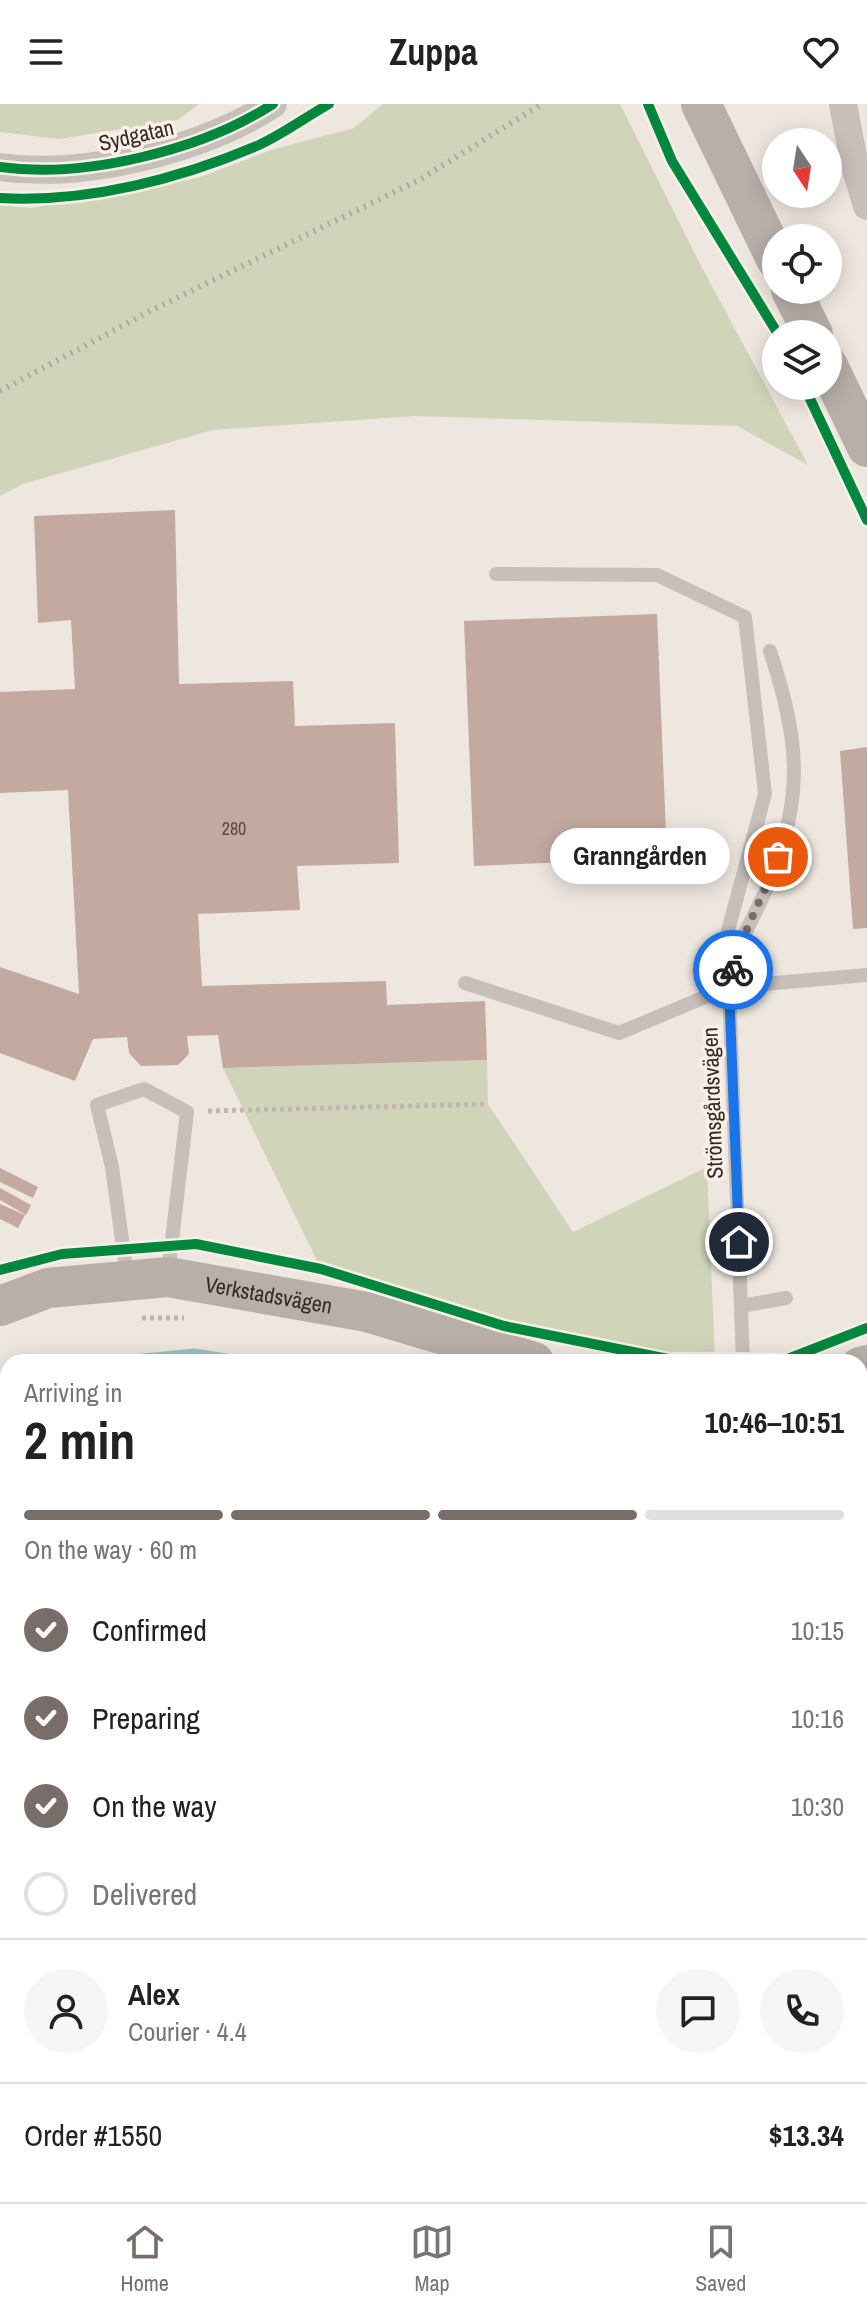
<!DOCTYPE html>
<meta charset="utf-8">
<style>
:root{--surface:#fff;--page:#f6f6f6;--text:#222;--muted:#767676;--line:#e0e0e0;--accent:#786d68}
body{margin:0;font-family:"Archivo Narrow",sans-serif;background:var(--page);color:var(--text);height:100vh;display:flex;flex-direction:column;font-size:30px;white-space:nowrap}
*{box-sizing:border-box;margin:0}
p{font-size:26px;color:var(--muted)}
.icon{flex:none;width:44px;height:44px;fill:none;stroke:currentColor;stroke-width:2;stroke-linecap:round;stroke-linejoin:round}
.map{position:relative;flex:1;overflow:hidden}
.side{position:absolute;left:0px;top:1250px;width:868px;height:848px;display:flex;flex-direction:column;background:var(--surface);border-radius:24px 24px 0 0;box-shadow:0 4px 20px #0003}
.side>*{flex:none}
.needle{width:52px;rotate:168deg}
.fabs{position:absolute;left:762px;top:24px;display:grid;gap:16px}
.fabs a{display:grid;place-items:center;width:80px;height:80px;border-radius:50%;background:var(--surface);box-shadow:0 4px 20px #0003;font-size:40px}
.pin{position:absolute;display:grid;place-items:center;width:68px;height:68px;color:#fff;margin:-34px;border:4px solid #fff;border-radius:50%;box-shadow:0 2px 8px #0007}
.courier{position:absolute;display:grid;place-items:center;width:80px;height:80px;margin:-40px;border:6px solid #1a73e8;border-radius:50%;background:#fff;color:#222;box-shadow:0 2px 10px #0007}
.bubble{position:absolute;height:56px;border-radius:28px;background:var(--surface);box-shadow:0 4px 20px #0003;font-size:26px;font-weight:800;line-height:56px;text-align:center}
.summary em{font-style:normal;font-weight:800}
.summary div{display:flex;flex-direction:column-reverse}
.summary{display:flex;align-items:center;justify-content:space-between;height:136px;padding:0 24px}
h1{font-size:52px;font-weight:800;line-height:60px}
.bar{display:grid;grid-template-columns:repeat(4,1fr);gap:12px 8px;align-content:center;height:96px;padding:0 24px}
.bar i{height:10px;border-radius:6px;background:var(--line)}
.bar .active{background:var(--accent)}
.bar p{grid-column:span 4}
.line{display:flex;align-items:center;gap:20px;padding:0 24px;border-top:2px solid var(--line)}
.line div{flex:1}
.round{display:grid;place-items:center;flex:none;width:84px;height:84px;border-radius:42px;background:var(--page)}
ol{padding:0 24px;list-style:none}
li{display:flex;align-items:center;gap:24px;height:88px}
li p{margin-inline-start:auto}
li .icon{padding:8px;border-radius:50%;background:var(--accent);color:#fff;stroke-width:4}
li:last-child{color:var(--muted)}
li i{width:44px;height:44px;border:4px solid var(--line);border-radius:50%}
header{display:flex;justify-content:space-between;align-items:center;height:104px;padding:0 24px;background:var(--surface);font-size:36px;font-weight:800}
.tabs{display:flex;justify-content:space-around;align-items:center;height:112px;border-top:2px solid var(--line);background:var(--surface);font-size:22px;color:var(--muted)}
.tabs a{display:grid;justify-items:center;gap:4px}
.tabs .active{color:var(--accent)}
.map>svg:first-child{display:block}
.green{fill:#d0d4b9}
.lines{fill:none;stroke-linecap:round;stroke-linejoin:round}
.stream{stroke:#9ac3c0;stroke-width:9}
.building{fill:#c3a9a0}
.path{stroke:#c0b7b1;stroke-width:5;stroke-dasharray:4 4;stroke-linecap:butt}
.service{stroke:#c7bfb9;stroke-width:14}
.minor{stroke:#c7bfb9;stroke-width:28}
.secondary{stroke:#b8afa9;stroke-width:40}
.rail{stroke:#aea8a4;stroke-width:6;stroke-dasharray:2 6;stroke-linecap:butt}
.cycleway-casing{stroke:#fbf0e7;stroke-width:15}
.cycleway{stroke:#00873e;stroke-width:10}
.done{stroke:#786d68;stroke-width:8;stroke-dasharray:0 14.4}
.route{stroke:#1a73e8;stroke-width:10}
.labels{text-anchor:middle;dominant-baseline:central;stroke-width:7;stroke-linejoin:round;paint-order:stroke}
.number-label{font-size:18px;fill:#5b4a45}
.street-label{font-size:22px;fill:#382b27;stroke:#fbf0e7}
</style>
<header><svg class="icon" aria-label="menu" viewBox="0 0 24 24"><path d="M4 6h16M4 12h16M4 18h16"/></svg>Zuppa<svg class="icon" aria-label="heart" viewBox="0 0 24 24"><path d="M12 20l-8-8c-3-5 5-10 8-4 3-6 11-1 8 4z"/></svg></header>
<div class="map">
<svg width="867" height="2098" viewBox="0 0 867 2098">
<rect width="100%" height="100%" fill="#eee7e0"/>
<g class="green">
<path d="M0,0h199l-21,16 -119,19 -59,-7z"/>
<path d="M383,0h237l79,158 109,203 -71,-39 -322,-10 -202,14 -190,54 -23,12v-291l31,3 167,-30 73,-28 83,-22z"/>
<path d="M487,956l1,44 85,128 134,-65 8,193c-134,-2 -267,-51 -394,-91l-98,-201z"/>
</g>
<g class="lines">
<path class="stream" d="M103,1258l92,-9 54,9"/>
</g>
<g class="building">
<path d="M175,406l4,174 114,-3 2,45 100,-3 4,140 -102,3 3,44 -102,4 4,72 184,-5 1,24 98,-4 2,59 -264,8 -5,-33 -31,1 2,18 -11,11 -37,1 -12,-13 -2,-16 -34,2 -18,42 -75,-28v-86l79,27 -11,-204 -68,3v-101l75,-3 -4,-69 -33,3 -4,-107z"/>
<path d="M657,510l10,244 -193,8 -10,-245z"/>
<path d="M867,643v181l-14,1 -13,-178z"/>
<path d="M0,1064l38,19 -5,11 -33,-16z"/>
<path d="M0,1084l31,17 -5,10 -26,-15z"/>
<path d="M0,1100l25,11 -7,13 -18,-9z"/>
<path d="M0,1646l8,14v104l-8,4z"/>
<path d="M8,1991v99h73l4,8h-85v-102z"/>
<path d="M185,2090h85l5,8h-85z"/>
</g>
<g class="lines">
<g class="path">
<path d="M208,1007l280,-7"/>
<path d="M142,1214h42"/>
<path d="M860,1303l7,-2"/>
</g>
<g class="service">
<path d="M496,470l161,1 88,42 20,177 -38,140 16,428"/>
<path d="M733,863c9,-34 23,-53 36,-84 36,-87 30,-145 1,-232"/>
<path d="M465,879l154,50 110,-46 138,-12"/>
<path d="M127,1172l-15,-109 -15,-62 47,-16 43,23 -19,162"/>
<path d="M741,1202l45,-8"/>
<path d="M860,1434h7"/>
<path d="M860,1711l7,-5"/>
<path d="M0,1869l8,14"/>
<path d="M0,1900l8,-5"/>
<path d="M0,1969l8,-5"/>
<path d="M134,2090l5,8"/>
</g>
<g class="minor">
<path d="M843,0l12,63 12,39"/>
<path d="M0,63c84,12 202,-17 273,-63"/>
</g>
<g class="secondary">
<path d="M701,0l75,155"/>
<path d="M791,186l22,44"/>
<path d="M828,262l39,81"/>
<path id="s1" d="M0,1202l48,-18 120,-11 199,35 167,50"/>
<path d="M860,1263l7,-2"/>
</g>
<path class="rail" d="M0,287l150,-80 269,-131 123,-76"/>
<defs>
<g id="cycleway">
<path d="M648,0l24,57 106,173"/>
<path d="M0,63c84,12 202,-17 273,-63"/>
<path d="M0,94c87,5 180,-19 259,-53 24,-11 47,-28 70,-41"/>
<path d="M804,282l63,134"/>
<path d="M0,1166l62,-16 134,-10 125,25 183,57 164,33 117,1 82,-32"/>
</g>
</defs>
<use href="#cycleway" class="cycleway-casing"/>
<use href="#cycleway" class="cycleway"/>
</g>
<g class="lines">
<path class="done" d="M733,866c10,-40 31,-74 45,-113"/>
<path class="route" d="M733,866l-4,17 10,255"/>
</g>
<g class="labels">
<g class="number-label">
<text x="234" y="724">280</text>
</g>
<g class="street-label">
<text transform="translate(136 31) rotate(-13)">Sydgatan</text>
<text transform="translate(712 999) rotate(-92)">Strömsgårdsvägen</text>
<text stroke="none"><textPath href="#s1" startOffset="274">Verkstadsvägen</textPath></text>
</g>
</g>
</svg>
<div class="fabs">
<a><svg class="needle" viewBox="-14 -14 28 28"><path d="M0-13l5 13h-10z" fill="#e53935"/><path d="M0 13l5-13h-10z" fill="#767676"/></svg></a>
<a><svg class="icon" aria-label="locate" viewBox="0 0 24 24"><circle cx="12" cy="12" r="6"/><path d="M12 2v4M12 18v4M2 12h4M18 12h4"/></svg></a>
<a><svg class="icon" aria-label="layers" viewBox="0 0 24 24"><path d="M12 4l9 5-9 5-9-5zM3 14l9 5 9-5"/></svg></a>
</div>
<div class="pin" style="left:778px;top:753px;background:#ea580c"><svg class="icon" aria-label="bag" viewBox="0 0 24 24"><path d="M5 8h14l-1 12H6zM9 8a3 3 0 0 1 6 0"/></svg></div>
<div class="pin" style="left:739px;top:1138px;background:#1f2937"><svg class="icon" aria-label="home" viewBox="0 0 24 24"><path d="M3 11l9-7 9 7M6 9v11h12V9"/></svg></div>
<div class="courier" style="left:733px;top:866px"><svg class="icon" aria-label="bike" viewBox="0 0 24 24"><circle cx="6" cy="16" r="4"/><circle cx="18" cy="16" r="4"/><path d="M6 16l4-8h5l3 8M10 8l3 8H6M13 5h3"/></svg></div>
<div class="bubble" style="left:550px;top:724px;width:180px">Granngården</div>
<section class="side">
<div class="summary"><div><h1>2 min</h1><p>Arriving in</p></div><em>10:46–10:51</em></div>
<div class="bar"><i class="active"></i><i class="active"></i><i class="active"></i><i></i><p>On the way · 60 m</p></div>
<ol>
<li><svg class="icon" aria-label="check" viewBox="0 0 24 24"><path d="M5 12l5 5 9-10"/></svg>Confirmed<p>10:15</p></li>
<li><svg class="icon" aria-label="check" viewBox="0 0 24 24"><path d="M5 12l5 5 9-10"/></svg>Preparing<p>10:16</p></li>
<li><svg class="icon" aria-label="check" viewBox="0 0 24 24"><path d="M5 12l5 5 9-10"/></svg>On the way<p>10:30</p></li>
<li><i></i>Delivered</li>
</ol>
<div class="line" style="height:144px"><a class="round"><svg class="icon" aria-label="person" viewBox="0 0 24 24"><circle cx="12" cy="8" r="4"/><path d="M4 21q1-7 8-7t8 7"/></svg></a><div><b>Alex</b><p>Courier · 4.4</p></div><a class="round"><svg class="icon" aria-label="chat" viewBox="0 0 24 24"><path d="M4 5h16v11H9l-5 4z"/></svg></a><a class="round"><svg class="icon" aria-label="phone" viewBox="0 0 24 24"><path d="M5 4h4l2 5-3 2q2 4 5 5l2-3 5 2v4C11 20 4 13 5 4z"/></svg></a></div>
<div class="line" style="height:104px"><div>Order #1550</div><b>$13.34</b></div>
</section>
</div>
<nav class="tabs">
<a class="active"><svg class="icon" aria-label="home" viewBox="0 0 24 24"><path d="M3 11l9-7 9 7M6 9v11h12V9"/></svg>Home</a>
<a><svg class="icon" aria-label="map" viewBox="0 0 24 24"><path d="M3 6l6-2 6 2 6-2v14l-6 2-6-2-6 2zM9 4v14M15 6v14"/></svg>Map</a>
<a><svg class="icon" aria-label="saved" viewBox="0 0 24 24"><path d="M7 4h10v16l-5-4-5 4z"/></svg>Saved</a>
</nav>
